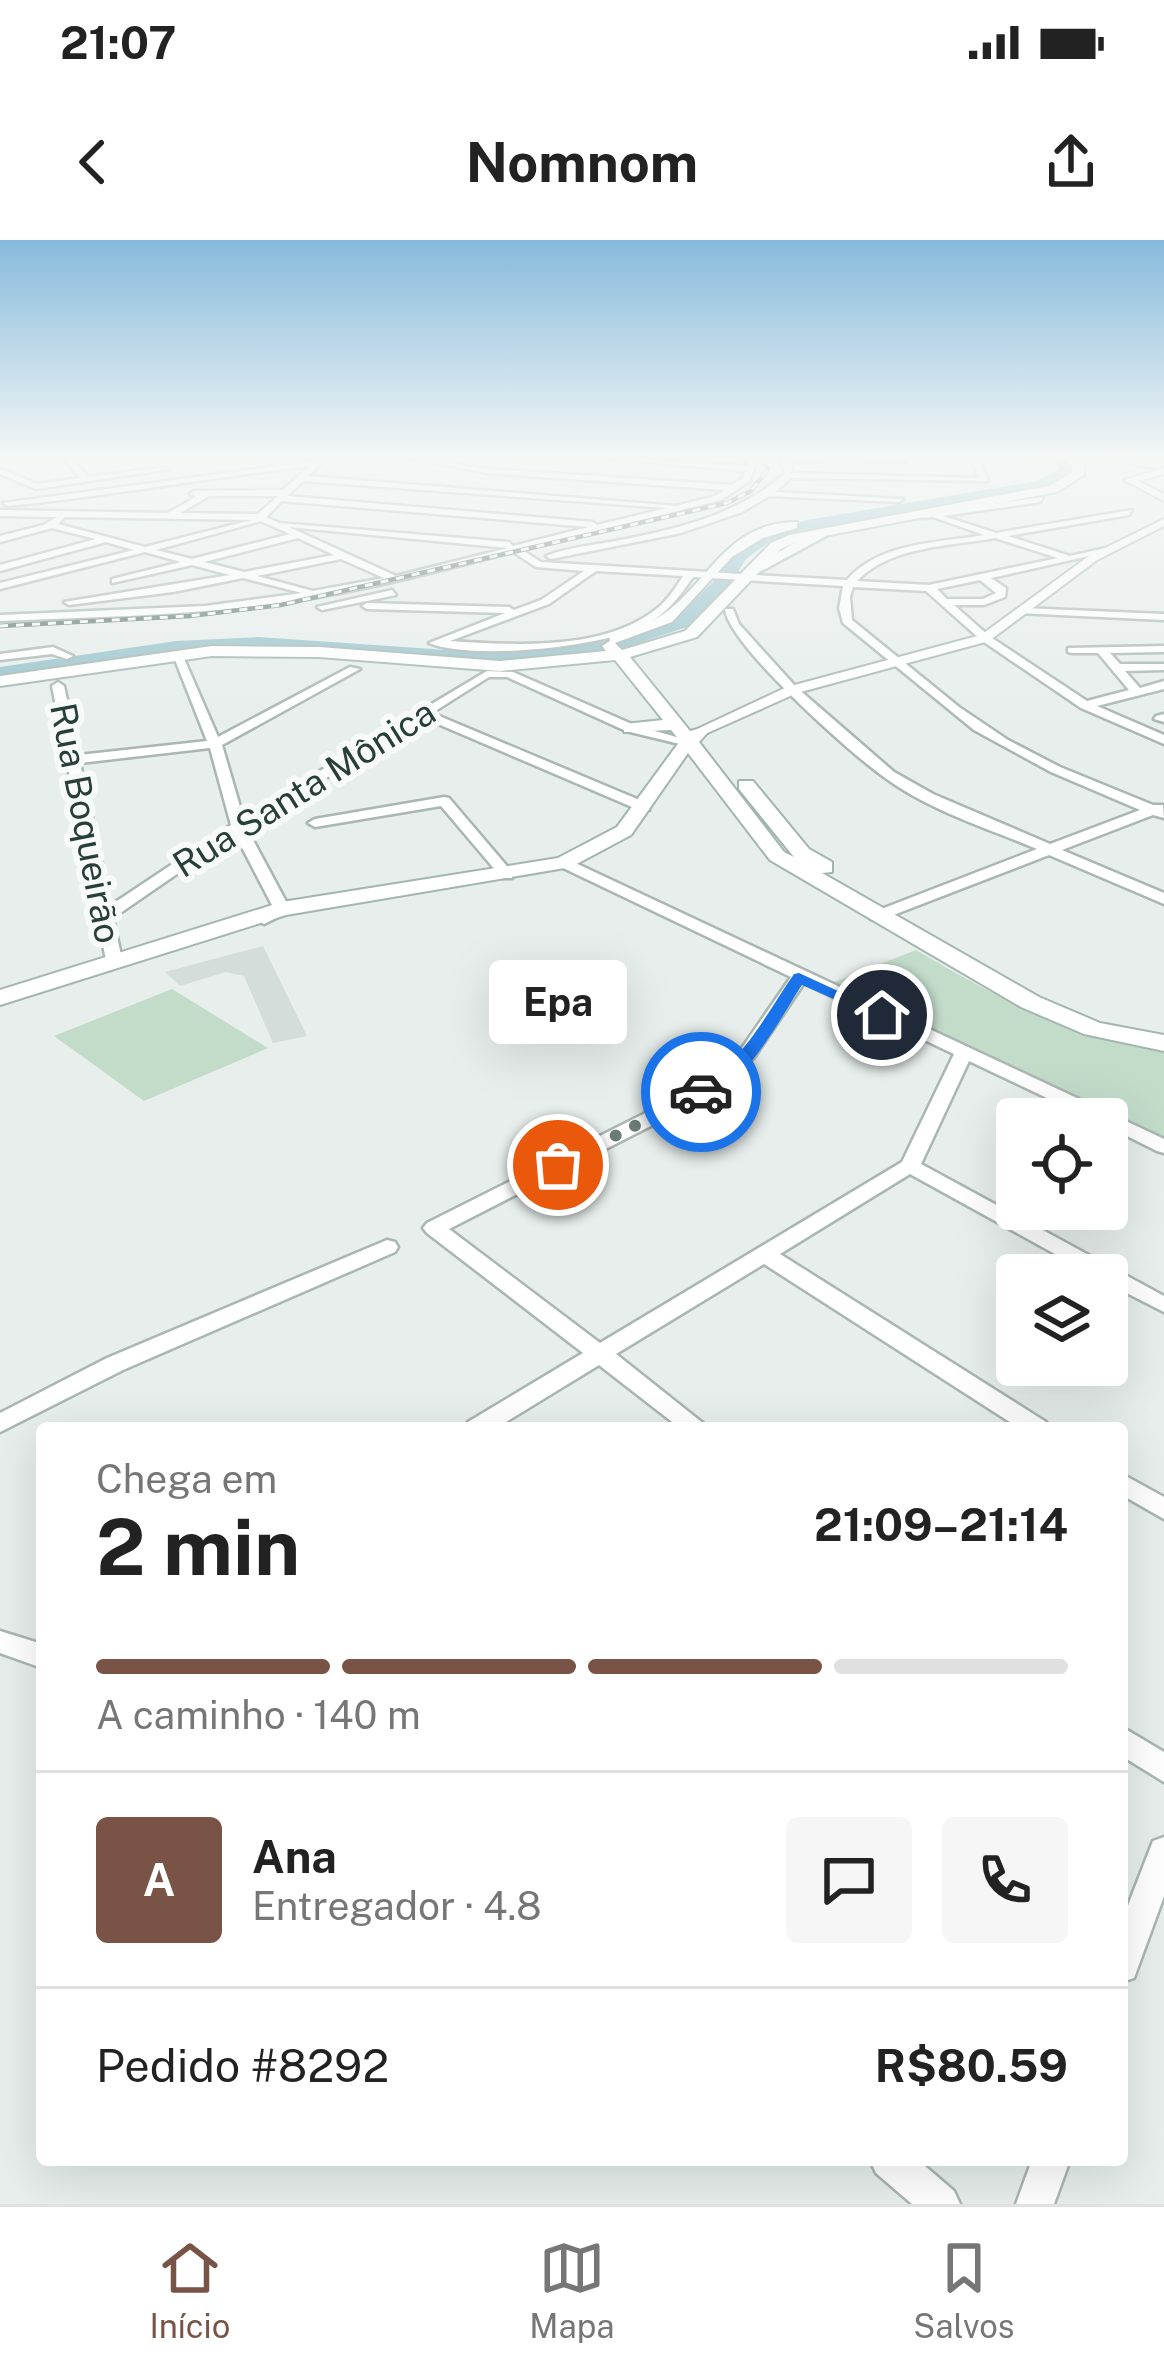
<!DOCTYPE html>
<html lang="pt">
<meta charset="utf-8">
<style>
:root{--surface:#fff;--page:#f6f6f6;--text:#222;--muted:#767676;--line:#e0e0e0;--accent:#785346}
body{margin:0;font-family:"Public Sans",sans-serif;background:var(--page);color:var(--text);height:100vh;display:flex;flex-direction:column;font-size:45px;white-space:nowrap}
*{box-sizing:border-box;margin:0}
p{font-size:39px;color:var(--muted)}
.icon{flex:none;width:66px;height:66px;fill:none;stroke:currentColor;stroke-width:2;stroke-linecap:round;stroke-linejoin:round}
.map{position:relative;flex:1;overflow:hidden}
.panel{position:absolute;left:36px;top:1182px;width:1092px;height:744px;display:flex;flex-direction:column;background:var(--surface);border-radius:12px;box-shadow:0 12px 48px #0002}
.panel>*{flex:none}
.tools{position:absolute;left:996px;top:858px;display:grid;gap:24px}
.tools a{display:grid;place-items:center;width:132px;height:132px;border-radius:12px;background:var(--surface);box-shadow:0 12px 48px #0002;font-size:60px}
.pin{position:absolute;display:grid;place-items:center;width:102px;height:102px;color:#fff;margin:-51px;border:6px solid #fff;border-radius:50%;box-shadow:0 3px 12px #0007}
.courier{position:absolute;display:grid;place-items:center;width:120px;height:120px;margin:-60px;border:9px solid #1a73e8;border-radius:50%;background:#fff;color:#222;box-shadow:0 3px 15px #0007}
.bubble{position:absolute;height:84px;border-radius:12px;background:var(--surface);box-shadow:0 12px 48px #0002;font-size:39px;font-weight:700;line-height:84px;text-align:center}
.headline em{font-style:normal;font-weight:700}
.headline div{display:flex;flex-direction:column-reverse}
.headline{display:flex;align-items:center;justify-content:space-between;height:204px;padding:0 60px}
h1{font-size:78px;font-weight:700;line-height:90px}
.bar{display:grid;grid-template-columns:repeat(4,1fr);gap:18px 12px;align-content:center;height:144px;padding:0 60px}
.bar i{height:15px;border-radius:9px;background:var(--line)}
.bar .on{background:var(--accent)}
.bar p{grid-column:span 4}
.line{display:flex;align-items:center;gap:30px;padding:0 60px;border-top:3px solid var(--line)}
.line div{flex:1}
.round{display:grid;place-items:center;flex:none;width:126px;height:126px;border-radius:12px;background:var(--page)}
.status{display:flex;justify-content:space-between;align-items:center;height:84px;padding:0 60px;background:var(--surface);direction:ltr}
.status svg{height:33px;fill:currentColor}
header{display:flex;justify-content:space-between;align-items:center;height:156px;padding:0 60px;background:var(--surface);font-size:54px;font-weight:700}
.dock{display:flex;justify-content:space-around;align-items:center;height:168px;border-top:3px solid var(--line);background:var(--surface);font-size:33px;color:var(--muted)}
.dock a{display:grid;justify-items:center;gap:6px}
.dock .on{color:var(--accent)}
.map>svg:first-child{display:block}
.built{fill:#d5ddda}
.green{fill:#c3dcca}
.lines{fill:none;stroke-linecap:round;stroke-linejoin:round}
.stream{stroke:#96c2cb;stroke-width:3}
.river{fill:#96c2cb;fill-rule:evenodd}
.minor-casing{stroke:#aab6b2;stroke-width:5}
.tertiary-casing{stroke:#aab6b2;stroke-width:4}
.secondary-casing{stroke:#a3b5af;stroke-width:4}
.minor{fill:#fff;fill-rule:evenodd}
.tertiary{fill:#fff;fill-rule:evenodd}
.secondary{fill:#fff;fill-rule:evenodd}
.rail-casing{stroke:#637973;stroke-width:4.5}
.rail{stroke:#f7faf9;stroke-width:3;stroke-dasharray:8;stroke-linecap:butt}
.route{fill:#1a73e8}
.done{stroke:#6b7c77;stroke-width:12;stroke-dasharray:0 21.6}
.labels{text-anchor:middle;dominant-baseline:central;stroke-width:12;stroke-linejoin:round;paint-order:stroke}
.far-street-label{font-size:36px;fill:#283e38;stroke:#f7faf9}
</style>
<div class="status"><b>21:07</b><svg viewBox="0 0 49 12"><path d="M0 12V9h3v3zM5 12V6h3v6zM10 12V3h3v9zM15 12V0h3v12zM26 1h20v11H26zM47 4h2v5h-2z"/></svg></div>
<header><svg class="icon" aria-label="back" viewBox="0 0 24 24"><path d="M15 5l-7 7 7 7"/></svg>Nomnom<svg class="icon" aria-label="share" viewBox="0 0 24 24"><path d="M12 15V3M7 8l5-5 5 5M5 13v7h14v-7"/></svg></header>
<div class="map">
<svg width="1164" height="1964" viewBox="0 0 1164 1964">
<rect width="100%" height="100%" fill="#e7eeeb"/>
<path class="built" d="M263,706l44,90 -34,7 -29,-67 -18,-4 -46,14 -15,-14z"/>
<g class="green">
<path d="M916,710c81,47 154,89 248,102v91l-332,-160z"/>
<path d="M172,749l96,59 -124,53 -90,-65z"/>
</g>
<g class="lines">
<path class="stream" d="M1113,220l51,12"/>
<path class="river" d="M1050,216h14l10,14 -28,18 -236,41 -41,13 -23,17 -15,24 -44,44 -82,27 -115,11 -231,-16 -83,4 -176,26v-12l176,-26 83,-4 231,16 113,-11 72,-23 44,-43 15,-23 23,-17 50,-16 230,-39 22,-12z"/>
<defs>
<g id="minor">
<path d="M62,216h8l18,21 78,-10 4,2 -134,20 -36,-15v-5l38,15 42,-6z"/>
<path d="M319,216h9l-20,20 368,30 39,-10 10,-6 -237,-17 -90,-17 90,13 244,16 11,-7 2,-7 -166,-15 168,10 1,-3 -7,-7h9l6,6 -6,19 -29,19 -199,50 19,12 201,12 57,-34 24,-9 3,5 -72,39 93,5c32,-38 92,-37 137,-45l-51,-18 -11,1 3,-5 118,-16 -3,5 -97,14 53,17 136,-23 -3,5 -121,21 62,20 36,-8 5,3 -120,27 15,10 -1,9 -21,8h-30l35,31 98,65 42,-11 -31,-37h-26l-4,-1v-4l96,-2v6l-54,1 10,11h44v6l-39,1 15,17 24,-7v8l-67,17 67,29v9l-83,-36 -100,-68 -55,-49 -73,-4 -3,10 2,23 107,87 49,33 52,27 93,38h10l1,13 -11,-3 -91,35 102,43v11l-115,-49 -166,64h-12v-6l166,-64c-50,-21 -109,-39 -153,-72 -34,-24 -156,-133 -159,-168h8l6,15 57,63 98,85 39,22 117,50 90,-34 -89,-38 -77,-42 -131,-107 -4,-15 4,-22 -150,-9c-13,19 -25,35 -45,47 -40,23 -176,37 -219,19l76,-30 -138,-4 -5,-3 5,-3 142,4 5,3 27,-10 43,-29 -48,-4 -23,-15c-75,19 -150,39 -226,50 -95,14 -191,15 -287,19v-6l205,-9 97,-13 -59,-15 -70,14 -104,13 -5,-3 166,-27 -38,-10 -80,18v-4l69,-17 -36,-10 -145,37v-6l134,-33 -28,-8 -106,29v-6l96,-26 -44,-11 -52,14v-6l44,-11 13,-8 -57,-1v-6l168,3 28,-16 -6,-3 4,-3 89,-1 26,-24c-101,12 -201,30 -302,40l-4,-3 312,-42zM303,241l364,27 -70,17 -4,-3 -306,-26zM209,256h69l-20,18 -78,-1zM282,261l307,26 -76,19 -4,-4 -230,-19 -13,-6zM65,277l187,3 -107,27 -87,-23zM261,281l29,13 -98,25 -36,-9zM289,287l219,21 -112,28zM298,298l36,17 -90,17 -40,-10zM995,298l63,20 -129,27 -72,-4c33,-35 93,-35 138,-43zM341,319l43,19 -71,13 -56,-15zM596,331l87,5c-7,11 -14,22 -23,30 -53,46 -146,39 -210,35l99,-37zM980,340l16,13 -13,6h-36l-10,-10z"/>
<path d="M781,216l126,6 -117,-2 3,13 186,5 -9,-22h8l10,25 -197,-3 -16,14 128,7 -4,3 -130,-6 -27,16 -61,21 -130,26 -5,-3c19,-8 43,-10 64,-14 64,-12 124,-25 175,-68z"/>
<path d="M392,350l4,5 -74,15 -5,-3z"/>
<path d="M1022,368l142,6v6l-146,-7z"/>
<path d="M53,407l20,9 -6,3 -15,-5 -52,6v-6z"/>
<path d="M172,412l10,2 36,83 132,-70 10,2 -138,76 21,72 244,-146 26,1 121,53 60,17 -6,4 -62,-15 -119,-54h-18l-57,36 217,91v6h-10l-215,-92 -178,109 44,82 -2,3 -24,12 -8,-5 17,-12 -38,-73 -122,84 9,42 -8,5 -8,-5 -54,-274 6,-4 6,4 15,69 128,-14zM210,508l21,77 -120,80 -31,-142z"/>
<path d="M1164,474v8l-10,-3 2,-3z"/>
<path d="M444,557l5,1 63,74v6h-10l-61,-72 -126,21 -7,-4 7,-4z"/>
<path d="M559,620h10l595,279v14l-7,-2 -50,-25v-7h-16l-122,-58 -48,103 243,132v16l-57,-29v-8h-14l-183,-101 -130,80 266,168 3,6h-30l-255,-164 -148,90 93,74h-29l-81,-63 -103,63h-31l3,-6 115,-69 -156,-120 -4,-5 4,-5 290,-146 25,-29 49,-71 -232,-111zM804,743l150,71 -52,108 -302,181 -151,-114 282,-144 24,-29z"/>
<path d="M387,1000l8,2 3,5 -3,5 -272,118 -123,62v-19l107,-55z"/>
<path d="M1122,1234l42,23v22l-42,-24z"/>
<path d="M0,1391l42,13v24l-42,-15z"/>
<path d="M1122,1487l42,25v30l-42,-26z"/>
<path d="M1164,1597v59l-30,82 -12,4v-61l31,-80z"/>
<path d="M870,1920h48l36,31 6,13h-48l-36,-31z"/>
<path d="M1032,1920h38l-16,44h-38z"/>
</g>
<g id="tertiary">
<path d="M1164,228v6l-26,7 26,13v7l-40,-21z"/>
<path d="M1164,279v7l-67,34 -108,81 -192,52 -92,41 -12,-3 94,-44 194,-52 108,-79z"/>
</g>
<path id="secondary" d="M1062,216h13l9,9v10l-27,17 -259,49 -17,8 -84,88 -67,20 60,74 16,-4 3,4 -10,11 85,110 10,5 -55,-68v-8h14l56,68 23,13v10l-10,1 217,124 61,26 64,12v16l-80,-17 -63,-27 -251,-147 -82,-107 -57,82 -60,32 -285,48 -286,90v-15l282,-88 276,-44 59,-31 63,-86 -9,-11 -47,2v-8l39,-4 -48,-60 -115,11 -181,-14 -107,-1 -212,30v-10l212,-30 107,1 181,14 106,-10 -4,-5 8,-5 -1,-6c17,-6 39,-10 53,-20 48,-33 64,-93 135,-93v6l-34,10 -31,19 -60,65 -57,21 7,7 63,-19 86,-88 18,-8 260,-49 23,-13v-7z"/>
</defs>
<use href="#minor" class="minor-casing"/>
<use href="#tertiary" class="tertiary-casing"/>
<use href="#secondary" class="secondary-casing"/>
<use href="#minor" class="minor"/>
<use href="#tertiary" class="tertiary"/>
<use href="#secondary" class="secondary"/>
<defs>
<path id="rail" d="M0,386l190,-10 91,-11 446,-102 24,-12 17,-22 -9,-13"/>
</defs>
<use href="#rail" class="rail-casing"/>
<use href="#rail" class="rail"/>
</g>
<linearGradient id="sky" x2="0" y2="1"><stop stop-color="#87badc"/><stop offset="0.44" stop-color="#f4f7f6"/><stop offset="1" stop-color="#f4f7f6" stop-opacity="0"/></linearGradient>
<rect width="1164" height="491" fill="url(#sky)"/>
<path class="route" d="M799,733l91,42 -13,3 -75,-33c-22,33 -62,114 -107,111v-7c46,-24 70,-73 99,-115z"/>
<g class="lines">
<path class="done" d="M558,925l143,-73"/>
</g>
<g class="labels">
<g class="far-street-label">
<text transform="translate(304 548) rotate(-32)">Rua Santa Mônica</text>
<text transform="translate(86 583) rotate(79)">Rua Boqueirão</text>
</g>
</g>
</svg>
<div class="tools">
<a><svg class="icon" aria-label="locate" viewBox="0 0 24 24"><circle cx="12" cy="12" r="6"/><path d="M12 2v4M12 18v4M2 12h4M18 12h4"/></svg></a>
<a><svg class="icon" aria-label="layers" viewBox="0 0 24 24"><path d="M12 4l9 5-9 5-9-5zM3 14l9 5 9-5"/></svg></a>
</div>
<div class="pin" style="left:558px;top:925px;background:#ea580c"><svg class="icon" aria-label="bag" viewBox="0 0 24 24"><path d="M5 8h14l-1 12H6zM9 8a3 3 0 0 1 6 0"/></svg></div>
<div class="pin" style="left:882px;top:775px;background:#1f2937"><svg class="icon" aria-label="home" viewBox="0 0 24 24"><path d="M3 11l9-7 9 7M6 9v11h12V9"/></svg></div>
<div class="courier" style="left:701px;top:852px"><svg class="icon" aria-label="car" viewBox="0 0 24 24"><path d="M5 17H2v-5l4-1 3-4h7l3 4 3 1v5h-3M9 17h6M6 11h13"/><circle cx="7" cy="17" r="2"/><circle cx="17" cy="17" r="2"/></svg></div>
<div class="bubble" style="left:489px;top:720px;width:138px">Epa</div>
<section class="panel">
<div class="headline"><div><h1>2 min</h1><p>Chega em</p></div><em>21:09–21:14</em></div>
<div class="bar"><i class="on"></i><i class="on"></i><i class="on"></i><i></i><p>A caminho · 140 m</p></div>
<div class="line" style="height:216px"><b class="round" style="background:var(--accent);color:#fff">A</b><div><b>Ana</b><p>Entregador · 4.8</p></div><a class="round"><svg class="icon" aria-label="chat" viewBox="0 0 24 24"><path d="M4 5h16v11H9l-5 4z"/></svg></a><a class="round"><svg class="icon" aria-label="phone" viewBox="0 0 24 24"><path d="M5 4h4l2 5-3 2q2 4 5 5l2-3 5 2v4C11 20 4 13 5 4z"/></svg></a></div>
<div class="line" style="height:156px"><div>Pedido #8292</div><b>R$80.59</b></div>
</section>
</div>
<nav class="dock">
<a class="on"><svg class="icon" aria-label="home" viewBox="0 0 24 24"><path d="M3 11l9-7 9 7M6 9v11h12V9"/></svg>Início</a>
<a><svg class="icon" aria-label="map" viewBox="0 0 24 24"><path d="M3 6l6-2 6 2 6-2v14l-6 2-6-2-6 2zM9 4v14M15 6v14"/></svg>Mapa</a>
<a><svg class="icon" aria-label="saved" viewBox="0 0 24 24"><path d="M7 4h10v16l-5-4-5 4z"/></svg>Salvos</a>
</nav>
